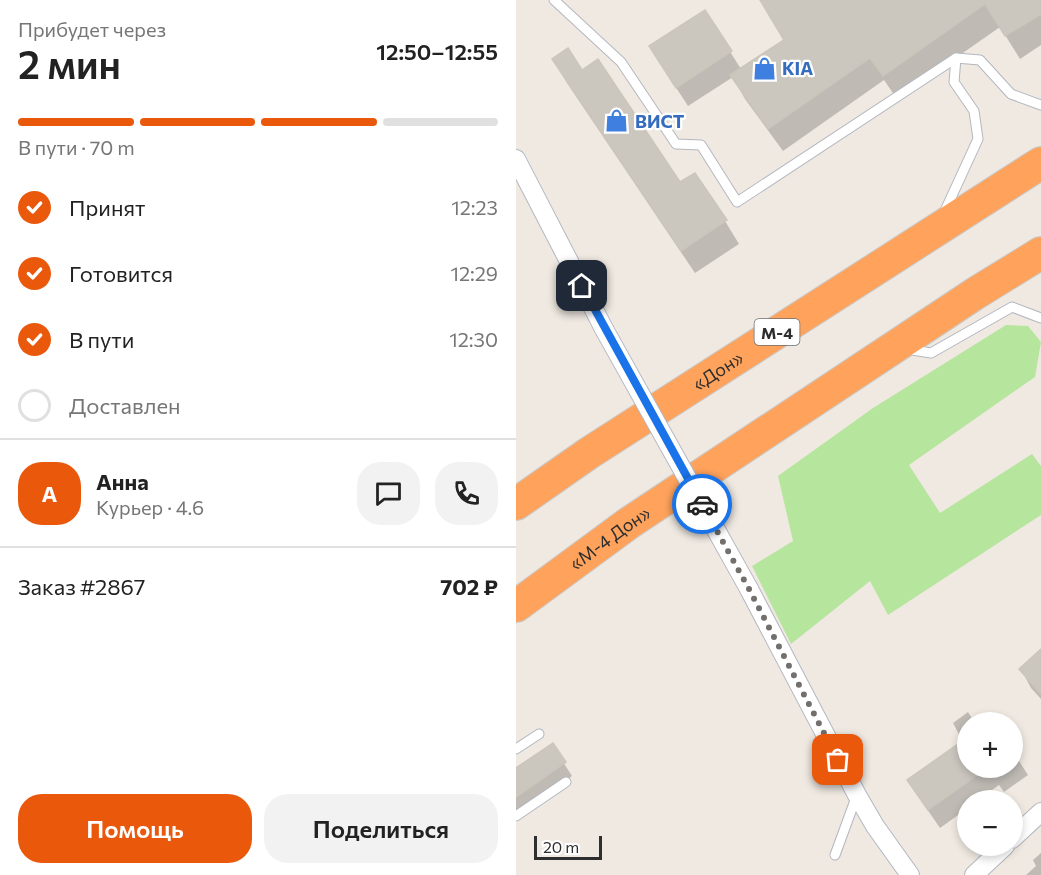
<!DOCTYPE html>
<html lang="ru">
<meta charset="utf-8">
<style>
:root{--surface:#fff;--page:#f2f2f2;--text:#222;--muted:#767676;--line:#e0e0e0;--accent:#ea580c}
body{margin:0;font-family:Commissioner,sans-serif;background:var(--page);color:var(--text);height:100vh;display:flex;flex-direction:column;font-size:22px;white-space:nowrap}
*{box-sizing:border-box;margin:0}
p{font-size:20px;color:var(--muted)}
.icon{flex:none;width:33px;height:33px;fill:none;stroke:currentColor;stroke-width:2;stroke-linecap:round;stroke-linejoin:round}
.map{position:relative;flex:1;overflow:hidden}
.sheet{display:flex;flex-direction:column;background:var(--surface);width:516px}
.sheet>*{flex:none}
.controls{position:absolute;left:441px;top:712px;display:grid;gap:12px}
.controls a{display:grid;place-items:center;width:66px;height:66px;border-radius:50%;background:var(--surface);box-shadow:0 3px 9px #0003;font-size:30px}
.scale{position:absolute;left:18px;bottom:15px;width:68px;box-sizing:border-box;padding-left:6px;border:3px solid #2e2e2e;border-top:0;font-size:16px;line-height:21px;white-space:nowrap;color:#2e2e2e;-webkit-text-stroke:4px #fff;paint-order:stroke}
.pin{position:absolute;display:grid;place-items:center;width:51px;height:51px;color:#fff;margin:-26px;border-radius:12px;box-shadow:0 3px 9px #0006}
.courier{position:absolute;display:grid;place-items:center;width:60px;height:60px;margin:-30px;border:4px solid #1a73e8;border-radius:50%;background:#fff;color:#222;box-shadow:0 2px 8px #0007}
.overview em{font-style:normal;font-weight:600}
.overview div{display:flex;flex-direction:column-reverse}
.overview{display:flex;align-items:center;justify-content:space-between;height:102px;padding:0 18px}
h1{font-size:39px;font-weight:600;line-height:45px}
.bar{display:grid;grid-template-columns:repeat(4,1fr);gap:9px 6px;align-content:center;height:72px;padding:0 18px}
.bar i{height:8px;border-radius:4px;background:var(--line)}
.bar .current{background:var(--accent)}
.bar p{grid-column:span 4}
.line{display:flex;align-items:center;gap:15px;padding:0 18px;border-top:2px solid var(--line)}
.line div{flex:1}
.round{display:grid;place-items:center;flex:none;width:63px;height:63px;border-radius:24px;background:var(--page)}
ol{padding:0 18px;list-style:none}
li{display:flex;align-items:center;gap:18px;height:66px}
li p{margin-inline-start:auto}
li .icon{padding:6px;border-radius:50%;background:var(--accent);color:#fff;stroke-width:4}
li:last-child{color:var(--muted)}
li i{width:33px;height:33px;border:3px solid var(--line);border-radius:50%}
.cta{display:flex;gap:12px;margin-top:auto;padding:12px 18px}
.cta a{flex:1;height:69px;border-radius:24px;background:var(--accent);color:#fff;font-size:24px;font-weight:600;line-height:69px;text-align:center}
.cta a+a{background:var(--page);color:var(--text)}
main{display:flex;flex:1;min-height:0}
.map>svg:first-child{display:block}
.green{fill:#b6e59e}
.shadow{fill:#0003}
.building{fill:#cbc7bf;stroke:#cbc5ba;stroke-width:1.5}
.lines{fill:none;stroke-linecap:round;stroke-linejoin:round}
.lane-casing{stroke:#b4b7c1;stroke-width:11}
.street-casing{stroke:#b4b7c1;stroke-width:20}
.highway-casing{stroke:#c9c9c9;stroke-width:34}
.lane{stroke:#fff;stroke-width:9}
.street{stroke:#fff;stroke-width:18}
.highway{stroke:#ffa35c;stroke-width:32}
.street-bridge-casing{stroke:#b4b7c1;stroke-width:20;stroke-linecap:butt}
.street-bridge{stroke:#fff;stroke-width:18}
.done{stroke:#726f6d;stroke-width:6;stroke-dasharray:0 10.8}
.route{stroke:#1a73e8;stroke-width:8}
.labels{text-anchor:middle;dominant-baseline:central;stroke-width:4.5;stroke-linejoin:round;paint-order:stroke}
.shield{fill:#fff;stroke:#6d6d6d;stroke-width:1.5}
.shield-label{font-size:16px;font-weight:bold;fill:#2e2e2e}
.shop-label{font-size:18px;font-weight:bold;fill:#366cbe;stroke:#fff;text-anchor:start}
.street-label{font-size:18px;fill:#2e2e2e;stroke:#fff}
</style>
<main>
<section class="sheet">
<div class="overview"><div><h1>2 мин</h1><p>Прибудет через</p></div><em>12:50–12:55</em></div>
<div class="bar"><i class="current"></i><i class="current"></i><i class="current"></i><i></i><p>В пути · 70 m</p></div>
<ol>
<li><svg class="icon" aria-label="check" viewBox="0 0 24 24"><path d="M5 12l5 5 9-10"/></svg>Принят<p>12:23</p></li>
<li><svg class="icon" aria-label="check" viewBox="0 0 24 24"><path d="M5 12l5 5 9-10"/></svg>Готовится<p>12:29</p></li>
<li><svg class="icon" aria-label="check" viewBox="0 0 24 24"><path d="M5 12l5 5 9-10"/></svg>В пути<p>12:30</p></li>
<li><i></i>Доставлен</li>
</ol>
<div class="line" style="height:108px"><b class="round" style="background:var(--accent);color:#fff">А</b><div><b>Анна</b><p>Курьер · 4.6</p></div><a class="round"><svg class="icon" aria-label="chat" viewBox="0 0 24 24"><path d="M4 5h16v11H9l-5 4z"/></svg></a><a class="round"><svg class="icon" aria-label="phone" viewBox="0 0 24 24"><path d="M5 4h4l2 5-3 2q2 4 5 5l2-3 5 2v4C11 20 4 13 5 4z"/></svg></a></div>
<div class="line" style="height:78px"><div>Заказ #2867</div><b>702 ₽</b></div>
<div class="cta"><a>Помощь</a><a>Поделиться</a></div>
</section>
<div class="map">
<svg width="525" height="875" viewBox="0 0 525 875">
<rect width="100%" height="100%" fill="#efe9e1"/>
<path class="green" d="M490,325l22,1 13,16 -6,35 -126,88 31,48 92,-59 9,12v49l-153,100 -18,-34 -79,63 -39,-78 41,-25 -15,-65 95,-68z"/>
<g class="shadow">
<path d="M245,0h280v45l-21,14 -20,-32 -103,72 -13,-19 -101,71 -38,-52 -12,-22 -45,29 -26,-40 43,-54 36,57 45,-28z"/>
<path d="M38,59l28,13 98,113 45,36 14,23 -44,29 -128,-190z"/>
<path d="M525,659v40l-10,-11 -10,-19z"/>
<path d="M452,712l7,11h-7v45h44v-18l16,25 -24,17 -5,-7 -22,16h-9v7l-28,20 -20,-29 -11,-18 54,-39 -10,-19z"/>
<path d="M36,745l20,31 -56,39v-45z"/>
<path d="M525,853v22h-15l10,-9 -3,-6z"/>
</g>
<g class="building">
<path d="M244,0h281v14l-36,22 -20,-32 -102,72 -13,-18 -102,71 -38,-54 54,-35z"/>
<path d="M189,10l27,41 -56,37 -27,-42z"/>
<path d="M52,48l14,22 16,-11 82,123 15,-9 32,47 -46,31 -129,-192z"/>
<path d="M525,649v45l-22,-25z"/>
<path d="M452,737v31h19l-59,42 -21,-30z"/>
<path d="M37,743l13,19 -50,35v-29z"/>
</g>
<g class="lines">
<defs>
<g id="lane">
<path d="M38,0l67,62 55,82 25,1 36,57 219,-144 24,2 31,34 30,11"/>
<path d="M428,213l34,-74 -4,-28 -20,-29 2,-24"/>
<path d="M390,349l25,4 81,-46 29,11"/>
<path d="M0,749l23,-15"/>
<path d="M0,816l50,-34"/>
<path d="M319,855l22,-60"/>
</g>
<g id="street">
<path d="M0,159l88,170"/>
<path d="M233,589l108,206 18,31 35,49"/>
<path d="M496,839l29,-27"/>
<path d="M458,875l31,-29"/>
</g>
<g id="highway">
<path id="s1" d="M0,504l73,-51 452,-290"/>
<path id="s2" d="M0,606l113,-83 347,-230 65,-40"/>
</g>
</defs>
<use href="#lane" class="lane-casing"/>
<use href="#street" class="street-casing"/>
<use href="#highway" class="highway-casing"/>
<use href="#lane" class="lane"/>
<use href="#street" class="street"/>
<use href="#highway" class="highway"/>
<defs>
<path id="street-bridge" d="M88,329l145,260"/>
</defs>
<use href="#street-bridge" class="street-bridge-casing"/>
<use href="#street-bridge" class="street-bridge"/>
</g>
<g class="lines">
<path class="done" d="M186,504l47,85 89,171"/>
<path class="route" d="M66,286l120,218"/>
</g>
<defs>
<symbol id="shop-bare" viewBox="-9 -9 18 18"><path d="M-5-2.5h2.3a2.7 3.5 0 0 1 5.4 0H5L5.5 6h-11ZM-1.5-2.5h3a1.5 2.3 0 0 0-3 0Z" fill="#3f7fe0" stroke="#fff" stroke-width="2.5" paint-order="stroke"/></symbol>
</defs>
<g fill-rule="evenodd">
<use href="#shop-bare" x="232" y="52" width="33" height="33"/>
<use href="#shop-bare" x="84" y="104" width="33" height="33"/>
</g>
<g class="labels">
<rect class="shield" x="238.5" y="319" width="45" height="26" rx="4.5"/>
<g class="shield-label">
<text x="261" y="332">М-4</text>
</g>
<g class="shop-label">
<text x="266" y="68">KIA</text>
<text x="119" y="121">ВИСТ</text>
</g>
<g class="street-label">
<text stroke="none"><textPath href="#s1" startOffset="242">«Дон»</textPath></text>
<text stroke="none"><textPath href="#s2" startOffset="116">«М-4 Дон»</textPath></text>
</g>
</g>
</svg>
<div class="controls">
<a>+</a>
<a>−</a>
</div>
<div class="scale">20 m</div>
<div class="pin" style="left:322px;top:760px;background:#ea580c"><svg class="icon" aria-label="bag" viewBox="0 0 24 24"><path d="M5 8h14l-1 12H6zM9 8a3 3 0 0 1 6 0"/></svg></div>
<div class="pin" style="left:66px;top:286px;background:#1f2937"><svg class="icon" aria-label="home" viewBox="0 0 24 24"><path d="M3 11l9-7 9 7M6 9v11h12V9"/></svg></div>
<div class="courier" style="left:186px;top:504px"><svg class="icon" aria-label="car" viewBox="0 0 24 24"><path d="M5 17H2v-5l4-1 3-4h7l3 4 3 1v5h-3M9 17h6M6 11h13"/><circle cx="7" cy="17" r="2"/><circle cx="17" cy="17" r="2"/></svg></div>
</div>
</main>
